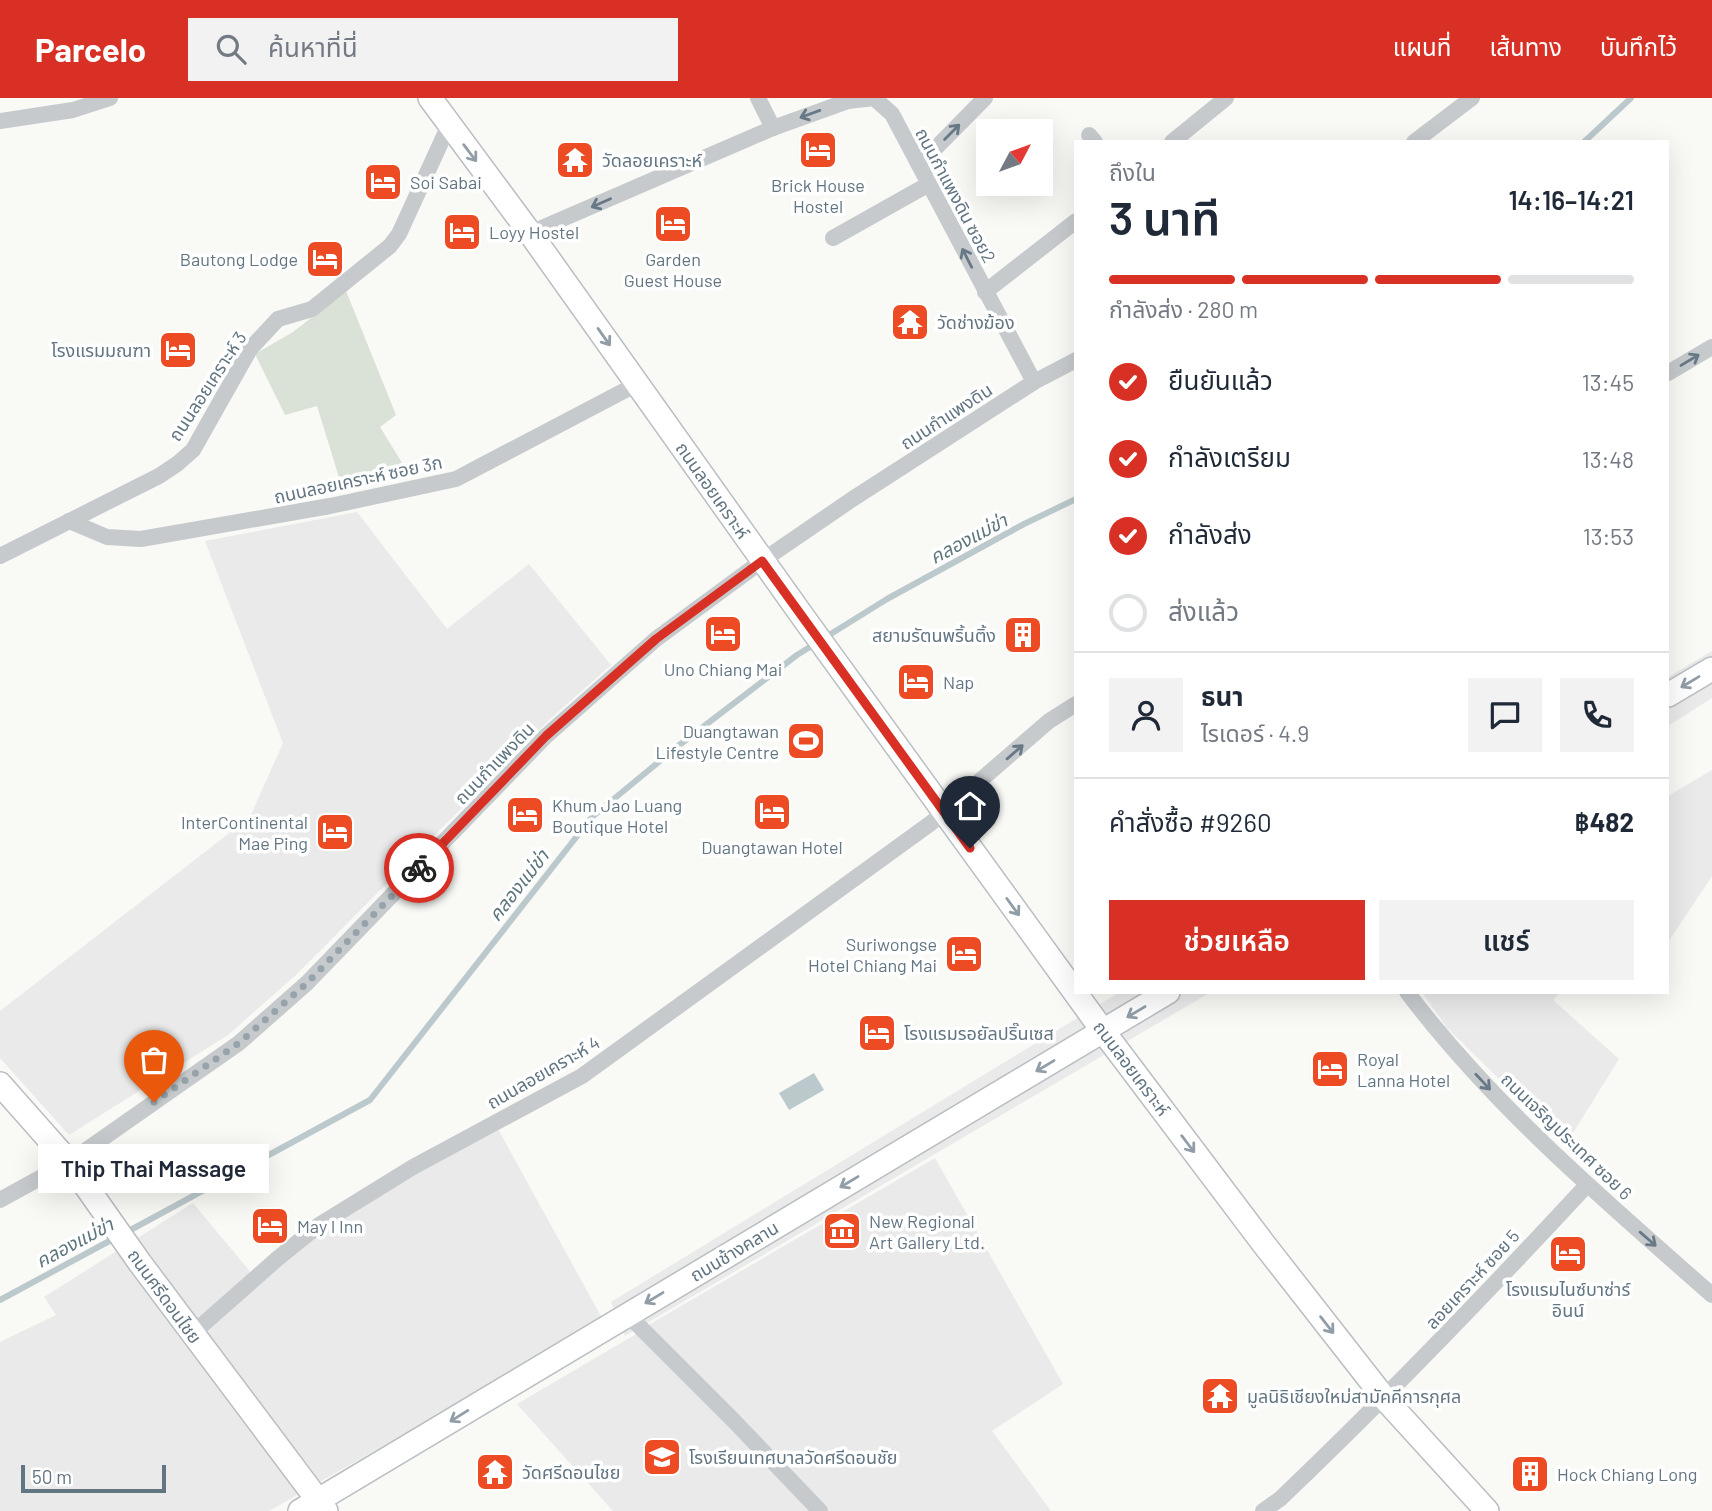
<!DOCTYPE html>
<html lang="th">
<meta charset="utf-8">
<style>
:root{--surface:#fff;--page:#f2f2f3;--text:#1f2937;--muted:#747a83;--line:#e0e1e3;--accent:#d93025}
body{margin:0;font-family:Barlow,"Noto Sans Thai",sans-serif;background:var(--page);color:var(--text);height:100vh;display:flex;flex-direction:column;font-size:26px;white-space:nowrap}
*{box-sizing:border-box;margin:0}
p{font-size:23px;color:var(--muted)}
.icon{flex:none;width:38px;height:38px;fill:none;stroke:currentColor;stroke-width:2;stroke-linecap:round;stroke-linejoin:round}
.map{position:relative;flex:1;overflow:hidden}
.details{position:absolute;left:1074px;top:42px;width:595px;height:854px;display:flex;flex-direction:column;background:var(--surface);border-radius:0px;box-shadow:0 7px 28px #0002}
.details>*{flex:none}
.needle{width:46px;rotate:49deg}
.buttons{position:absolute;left:976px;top:21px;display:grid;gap:14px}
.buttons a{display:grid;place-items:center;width:77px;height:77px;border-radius:0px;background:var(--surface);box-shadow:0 7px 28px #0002;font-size:35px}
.scale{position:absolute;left:21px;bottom:18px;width:145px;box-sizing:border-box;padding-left:7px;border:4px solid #627582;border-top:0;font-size:19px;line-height:24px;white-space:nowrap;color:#627582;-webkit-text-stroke:5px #fff;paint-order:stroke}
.pin{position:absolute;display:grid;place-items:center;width:60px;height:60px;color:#fff;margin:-72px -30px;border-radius:50% 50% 50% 0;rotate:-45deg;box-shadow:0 0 7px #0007}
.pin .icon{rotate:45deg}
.courier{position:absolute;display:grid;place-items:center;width:70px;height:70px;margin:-35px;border:5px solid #d93025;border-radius:50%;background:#fff;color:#222;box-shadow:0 2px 9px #0007}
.bubble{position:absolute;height:49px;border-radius:0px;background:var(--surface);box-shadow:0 7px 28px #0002;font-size:23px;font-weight:600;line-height:49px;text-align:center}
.head em{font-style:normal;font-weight:600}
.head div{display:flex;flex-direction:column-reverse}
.head{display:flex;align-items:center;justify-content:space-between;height:119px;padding:0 35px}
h1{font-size:46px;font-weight:600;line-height:52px}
.bar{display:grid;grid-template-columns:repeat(4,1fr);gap:10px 7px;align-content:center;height:84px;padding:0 35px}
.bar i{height:9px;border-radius:5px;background:var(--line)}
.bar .current{background:var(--accent)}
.bar p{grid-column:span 4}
.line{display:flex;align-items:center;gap:18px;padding:0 35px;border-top:2px solid var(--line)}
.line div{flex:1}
.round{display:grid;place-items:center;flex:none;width:74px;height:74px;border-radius:0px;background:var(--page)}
ol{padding:0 35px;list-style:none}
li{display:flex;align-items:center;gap:21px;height:77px}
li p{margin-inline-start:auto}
li .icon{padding:7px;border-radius:50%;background:var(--accent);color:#fff;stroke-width:4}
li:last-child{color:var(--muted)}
li i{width:38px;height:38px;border:4px solid var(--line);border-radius:50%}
.primary-button{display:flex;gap:14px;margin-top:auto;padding:14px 35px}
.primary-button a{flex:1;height:80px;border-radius:0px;background:var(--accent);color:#fff;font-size:28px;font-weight:600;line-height:80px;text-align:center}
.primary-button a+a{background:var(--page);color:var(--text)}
header{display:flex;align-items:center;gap:42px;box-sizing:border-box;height:98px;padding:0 35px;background:var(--accent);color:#fff}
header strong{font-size:33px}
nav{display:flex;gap:38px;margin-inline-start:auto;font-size:24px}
.search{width:490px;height:63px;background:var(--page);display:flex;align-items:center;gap:18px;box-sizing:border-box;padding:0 24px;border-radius:0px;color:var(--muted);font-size:26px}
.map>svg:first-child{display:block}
.built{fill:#e9eae9}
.green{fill:#dae1d7}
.water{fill:#bcc9cc}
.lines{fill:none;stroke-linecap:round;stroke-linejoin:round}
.stream{stroke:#bcc9cc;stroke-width:6}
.secondary-casing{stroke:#b8bec2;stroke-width:26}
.street{stroke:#c6cacd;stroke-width:16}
.secondary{stroke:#fff;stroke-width:23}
.oneway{stroke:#677986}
.oneway2{stroke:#919ea8}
.done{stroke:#97a3ab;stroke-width:7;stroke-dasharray:0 12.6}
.route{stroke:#d93025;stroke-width:9}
.labels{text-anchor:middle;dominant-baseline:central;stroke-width:7;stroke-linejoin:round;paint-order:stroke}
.poi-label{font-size:18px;fill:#627582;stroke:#fff;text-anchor:start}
.street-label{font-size:18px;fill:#627582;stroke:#fff}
.water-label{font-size:19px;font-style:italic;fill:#5d757c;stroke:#fff}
</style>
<header>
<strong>Parcelo</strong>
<div class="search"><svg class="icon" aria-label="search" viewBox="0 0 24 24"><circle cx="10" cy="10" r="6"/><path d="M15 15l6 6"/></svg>ค้นหาที่นี่</div>
<nav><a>แผนที่</a><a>เส้นทาง</a><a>บันทึกไว้</a></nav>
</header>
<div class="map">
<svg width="1712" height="1413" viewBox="0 0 1712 1413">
<rect width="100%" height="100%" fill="#f9f9f6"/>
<g class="built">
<path d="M357,414l90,117 82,-65 82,101 -62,55 -252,254 -69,61 -159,100 -69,-77v-47l250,-194 33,-74 -78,-202z"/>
<path d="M1712,553v47l-44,28v-49z"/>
<path d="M1712,672v106l-44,66v-146z"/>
<path d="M1120,894h91l-586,344 -14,-34z"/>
<path d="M1422,894h138l-7,8 66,59 -51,82 -34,-28 -87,-85z"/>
<path d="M498,1031l105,191 -334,191h-269v-169l56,-27 -12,-18 149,-94 65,78 68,-53 91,-56z"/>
<path d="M935,1060l128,226 -71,47 59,80h-226l-180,-184z"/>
<path d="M638,1235l175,178h-200l-96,-107z"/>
</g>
<path class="green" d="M346,193l50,124 -16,12 27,44 -67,21 -2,-18 -21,-68 -32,9 -30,-61 38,-22z"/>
<path class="water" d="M814,975l10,17 -35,20 -10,-17z"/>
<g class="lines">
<g class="stream">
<path d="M1584,44l47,-44"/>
<path d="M125,1135l245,-133 222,-283 86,-71 119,-91 90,-56 137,-75 52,-25"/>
<path d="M0,1202l115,-62"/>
</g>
<defs>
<g id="secondary">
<path d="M430,0l100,135 273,384 300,414 160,212 122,156 102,112"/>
<path d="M1668,597l44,-26"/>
<path d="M0,986l69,78 71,101 186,248"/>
<path d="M300,1413l868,-519"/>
</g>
</defs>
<use href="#secondary" class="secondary-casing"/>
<g class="street">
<path d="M758,0l15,30"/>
<path d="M0,23l73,-11 37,-12"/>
<path d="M1089,37l6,7"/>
<path d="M1172,44l54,-44"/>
<path d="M1414,44l58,-44"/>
<path d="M919,67l66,-67"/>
<path d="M530,135l243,-105 75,-27 26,-3 18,16 142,268"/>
<path d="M833,140l96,-54"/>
<path d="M985,194l91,-71"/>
<path d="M1668,275l44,-26"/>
<path d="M69,423l38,16 34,2 189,-33 126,-27 181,-95"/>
<path d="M0,458l159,-80 18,-12 16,-14 57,-101 28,-30 34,-10 78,-63 9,-12 50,-109"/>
<path d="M1407,894c87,115 197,208 305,303"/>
<path d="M0,1102l69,-38 170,-119 68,-60 239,-247 110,-97 106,-78 89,-61 183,-118 42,-22"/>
<path d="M627,1216l107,107 86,90"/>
<path d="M192,1236l85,-75 42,-34 94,-58 169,-91 349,-253 118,-102 27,-17"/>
<path d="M1263,1413l17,-12c106,-101 207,-206 307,-314"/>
</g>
<use href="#secondary" class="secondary"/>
</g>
<defs><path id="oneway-shaft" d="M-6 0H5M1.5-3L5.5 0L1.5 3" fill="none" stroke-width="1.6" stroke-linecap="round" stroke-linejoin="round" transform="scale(1.75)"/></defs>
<g class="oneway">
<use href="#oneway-shaft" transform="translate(810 16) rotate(160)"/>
<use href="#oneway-shaft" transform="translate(952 34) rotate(-45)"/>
<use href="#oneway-shaft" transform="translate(601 105) rotate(156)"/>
<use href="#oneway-shaft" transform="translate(967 160) rotate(-117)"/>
<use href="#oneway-shaft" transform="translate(1690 262) rotate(-31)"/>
<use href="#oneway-shaft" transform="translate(1015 654) rotate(-41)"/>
<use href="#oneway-shaft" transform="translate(1483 984) rotate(47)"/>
<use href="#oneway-shaft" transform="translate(1648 1141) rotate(41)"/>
</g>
<g class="oneway2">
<use href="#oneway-shaft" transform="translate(470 55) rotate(53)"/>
<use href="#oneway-shaft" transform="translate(604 239) rotate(55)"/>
<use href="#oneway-shaft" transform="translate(1690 584) rotate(149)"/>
<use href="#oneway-shaft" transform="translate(1013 809) rotate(54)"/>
<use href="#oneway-shaft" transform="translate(1136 914) rotate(149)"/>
<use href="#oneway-shaft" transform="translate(1045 968) rotate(149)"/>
<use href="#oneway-shaft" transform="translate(1188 1046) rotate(53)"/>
<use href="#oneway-shaft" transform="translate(849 1084) rotate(149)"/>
<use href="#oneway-shaft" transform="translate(654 1200) rotate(149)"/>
<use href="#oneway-shaft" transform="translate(1327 1227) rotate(52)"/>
<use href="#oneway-shaft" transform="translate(459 1318) rotate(148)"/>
</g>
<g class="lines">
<path class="done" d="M154,1004l85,-59 68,-60 112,-115"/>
<path class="route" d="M419,770l127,-132 110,-97 106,-78 208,287"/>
</g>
<defs>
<symbol id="hotel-square" viewBox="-11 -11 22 22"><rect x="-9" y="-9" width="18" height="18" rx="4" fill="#ec4b23" stroke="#fff"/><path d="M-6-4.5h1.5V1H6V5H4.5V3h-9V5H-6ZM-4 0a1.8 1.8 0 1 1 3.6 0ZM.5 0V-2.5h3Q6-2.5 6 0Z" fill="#fff"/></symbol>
<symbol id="temple-square" viewBox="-11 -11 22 22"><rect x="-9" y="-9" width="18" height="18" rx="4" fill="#ec4b23" stroke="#fff"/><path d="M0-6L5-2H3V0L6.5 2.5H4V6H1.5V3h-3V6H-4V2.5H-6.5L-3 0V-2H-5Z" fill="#fff"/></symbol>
<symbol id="building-square" viewBox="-11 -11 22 22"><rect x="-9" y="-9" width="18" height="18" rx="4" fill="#ec4b23" stroke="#fff"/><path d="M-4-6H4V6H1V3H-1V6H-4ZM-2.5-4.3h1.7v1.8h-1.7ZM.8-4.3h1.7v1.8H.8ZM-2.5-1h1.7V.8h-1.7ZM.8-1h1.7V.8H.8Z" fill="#fff"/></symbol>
<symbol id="stadium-square" viewBox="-11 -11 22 22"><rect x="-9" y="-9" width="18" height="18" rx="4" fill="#ec4b23" stroke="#fff"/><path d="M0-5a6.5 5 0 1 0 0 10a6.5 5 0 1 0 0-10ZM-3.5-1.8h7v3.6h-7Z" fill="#fff"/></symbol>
<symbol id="museum-square" viewBox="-11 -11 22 22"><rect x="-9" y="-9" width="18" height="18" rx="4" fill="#ec4b23" stroke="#fff"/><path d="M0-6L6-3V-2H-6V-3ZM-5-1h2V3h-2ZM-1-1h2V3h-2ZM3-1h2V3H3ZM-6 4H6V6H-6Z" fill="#fff"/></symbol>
<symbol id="school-square" viewBox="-11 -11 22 22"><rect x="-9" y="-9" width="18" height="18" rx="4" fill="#ec4b23" stroke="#fff"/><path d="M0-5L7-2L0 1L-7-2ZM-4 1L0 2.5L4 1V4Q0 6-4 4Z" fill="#fff"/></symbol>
</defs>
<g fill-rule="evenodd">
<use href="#hotel-square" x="796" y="30" width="44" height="44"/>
<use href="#temple-square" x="553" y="40" width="44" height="44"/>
<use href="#hotel-square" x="361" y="62" width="44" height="44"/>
<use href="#hotel-square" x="651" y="104" width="44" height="44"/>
<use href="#hotel-square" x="440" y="112" width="44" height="44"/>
<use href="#hotel-square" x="303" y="139" width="44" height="44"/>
<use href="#temple-square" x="888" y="202" width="44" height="44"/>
<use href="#hotel-square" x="156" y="230" width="44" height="44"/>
<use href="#hotel-square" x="701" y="514" width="44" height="44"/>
<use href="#building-square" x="1001" y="515" width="44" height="44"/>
<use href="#hotel-square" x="894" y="562" width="44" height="44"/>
<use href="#stadium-square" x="784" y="621" width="44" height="44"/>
<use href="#hotel-square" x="750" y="692" width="44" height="44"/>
<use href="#hotel-square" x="503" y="695" width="44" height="44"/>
<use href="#hotel-square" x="313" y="712" width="44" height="44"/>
<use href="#hotel-square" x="942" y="834" width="44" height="44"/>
<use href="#hotel-square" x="855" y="913" width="44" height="44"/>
<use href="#hotel-square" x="1308" y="949" width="44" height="44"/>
<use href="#hotel-square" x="248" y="1106" width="44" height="44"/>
<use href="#museum-square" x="820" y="1111" width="44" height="44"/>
<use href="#hotel-square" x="1546" y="1134" width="44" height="44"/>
<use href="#temple-square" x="1198" y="1276" width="44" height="44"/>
<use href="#school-square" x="640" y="1337" width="44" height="44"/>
<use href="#temple-square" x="473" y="1352" width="44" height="44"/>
<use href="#building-square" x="1508" y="1354" width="44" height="44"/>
</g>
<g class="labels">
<g class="poi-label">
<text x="602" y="62">วัดลอยเคราะห์</text>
<text x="410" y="84">Soi Sabai</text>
<text x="818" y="87" text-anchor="middle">Brick House<tspan x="818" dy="21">Hostel</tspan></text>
<text x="489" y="134">Loyy Hostel</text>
<text x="298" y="161" text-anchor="end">Bautong Lodge</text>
<text x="673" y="161" text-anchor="middle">Garden<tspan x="673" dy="21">Guest House</tspan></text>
<text x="937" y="224">วัดช่างฆ้อง</text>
<text x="151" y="252" text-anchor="end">โรงแรมมณฑา</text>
<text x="996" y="537" text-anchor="end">สยามรัตนพริ้นติ้ง</text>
<text x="723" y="571" text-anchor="middle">Uno Chiang Mai</text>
<text x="943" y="584">Nap</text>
<text x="779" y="633" text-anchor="end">Duangtawan<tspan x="779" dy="21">Lifestyle Centre</tspan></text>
<text x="552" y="707">Khum Jao Luang<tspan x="552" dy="21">Boutique Hotel</tspan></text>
<text x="308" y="724" text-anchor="end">InterContinental<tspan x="308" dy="21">Mae Ping</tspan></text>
<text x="772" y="749" text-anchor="middle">Duangtawan Hotel</text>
<text x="937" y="846" text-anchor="end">Suriwongse<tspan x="937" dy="21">Hotel Chiang Mai</tspan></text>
<text x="904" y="935">โรงแรมรอยัลปริ๊นเซส</text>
<text x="1357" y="961">Royal<tspan x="1357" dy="21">Lanna Hotel</tspan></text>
<text x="869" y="1123">New Regional<tspan x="869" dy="21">Art Gallery Ltd.</tspan></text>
<text x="297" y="1128">May I Inn</text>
<text x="1568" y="1191" text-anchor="middle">โรงแรมไนซ์บาซ่าร์<tspan x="1568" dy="21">อินน์</tspan></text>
<text x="1247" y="1298">มูลนิธิเชียงใหม่สามัคคีการกุศล</text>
<text x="689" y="1359">โรงเรียนเทศบาลวัดศรีดอนชัย</text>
<text x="522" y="1374">วัดศรีดอนไชย</text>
<text x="1557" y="1376">Hock Chiang Long</text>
</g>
<g class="street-label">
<text transform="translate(956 97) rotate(62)">ถนนกำแพงดิน ซอย2</text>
<text transform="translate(207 288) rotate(-57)">ถนนลอยเคราะห์ 3</text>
<text transform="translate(946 318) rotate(-33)">ถนนกำแพงดิน</text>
<text transform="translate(358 381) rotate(-12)">ถนนลอยเคราะห์ ซอย 3ก</text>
<text transform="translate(713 392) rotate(55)">ถนนลอยเคราะห์</text>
<text transform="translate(494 665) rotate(-46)">ถนนกำแพงดิน</text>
<text transform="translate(1132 970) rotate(53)">ถนนลอยเคราะห์</text>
<text transform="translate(543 974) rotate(-30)">ถนนลอยเคราะห์ 4</text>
<text transform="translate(1567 1038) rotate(44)">ถนนเจริญประเทศ ซอย 6</text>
<text transform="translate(734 1153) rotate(-31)">ถนนช้างคลาน</text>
<text transform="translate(1472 1181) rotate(-47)">ลอยเคราะห์ ซอย 5</text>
<text transform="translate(165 1198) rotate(54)">ถนนศรีดอนไชย</text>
</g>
<g class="water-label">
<text transform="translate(968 440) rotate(-28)">คลองแม่ข่า</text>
<text transform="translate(518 787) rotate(-52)">คลองแม่ข่า</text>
<text transform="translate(74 1144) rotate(-28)">คลองแม่ข่า</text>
</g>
</g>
</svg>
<div class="buttons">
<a><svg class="needle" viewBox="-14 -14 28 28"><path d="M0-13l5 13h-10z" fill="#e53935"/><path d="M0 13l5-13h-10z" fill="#747a83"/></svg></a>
</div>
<div class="scale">50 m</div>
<div class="pin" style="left:154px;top:1004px;background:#ea580c"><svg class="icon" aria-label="bag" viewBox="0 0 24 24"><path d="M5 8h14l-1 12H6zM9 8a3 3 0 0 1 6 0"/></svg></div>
<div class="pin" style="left:970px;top:750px;background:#1f2937"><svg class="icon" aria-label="home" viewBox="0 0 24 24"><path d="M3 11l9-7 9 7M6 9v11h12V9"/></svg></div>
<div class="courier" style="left:419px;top:770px"><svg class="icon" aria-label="bike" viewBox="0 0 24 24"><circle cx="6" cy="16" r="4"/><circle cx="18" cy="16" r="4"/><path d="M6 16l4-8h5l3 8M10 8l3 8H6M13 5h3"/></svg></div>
<div class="bubble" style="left:38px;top:1046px;width:231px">Thip Thai Massage</div>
<section class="details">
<div class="head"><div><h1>3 นาที</h1><p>ถึงใน</p></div><em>14:16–14:21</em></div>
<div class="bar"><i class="current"></i><i class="current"></i><i class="current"></i><i></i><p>กำลังส่ง · 280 m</p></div>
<ol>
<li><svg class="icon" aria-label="check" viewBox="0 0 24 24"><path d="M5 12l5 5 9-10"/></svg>ยืนยันแล้ว<p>13:45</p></li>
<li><svg class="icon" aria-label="check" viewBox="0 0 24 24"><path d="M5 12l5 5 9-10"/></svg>กำลังเตรียม<p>13:48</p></li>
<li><svg class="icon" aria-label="check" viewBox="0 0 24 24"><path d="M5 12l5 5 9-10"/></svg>กำลังส่ง<p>13:53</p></li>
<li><i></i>ส่งแล้ว</li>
</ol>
<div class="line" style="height:126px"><a class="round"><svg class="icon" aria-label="person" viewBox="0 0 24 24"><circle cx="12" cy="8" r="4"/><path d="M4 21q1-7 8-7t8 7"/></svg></a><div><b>ธนา</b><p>ไรเดอร์ · 4.9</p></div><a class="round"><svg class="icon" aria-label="chat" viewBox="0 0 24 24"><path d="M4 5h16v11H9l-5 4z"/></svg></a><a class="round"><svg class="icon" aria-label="phone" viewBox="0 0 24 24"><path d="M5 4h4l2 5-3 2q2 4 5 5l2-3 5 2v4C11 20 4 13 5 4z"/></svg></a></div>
<div class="line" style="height:91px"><div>คำสั่งซื้อ #9260</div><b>฿482</b></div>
<div class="primary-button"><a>ช่วยเหลือ</a><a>แชร์</a></div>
</section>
</div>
